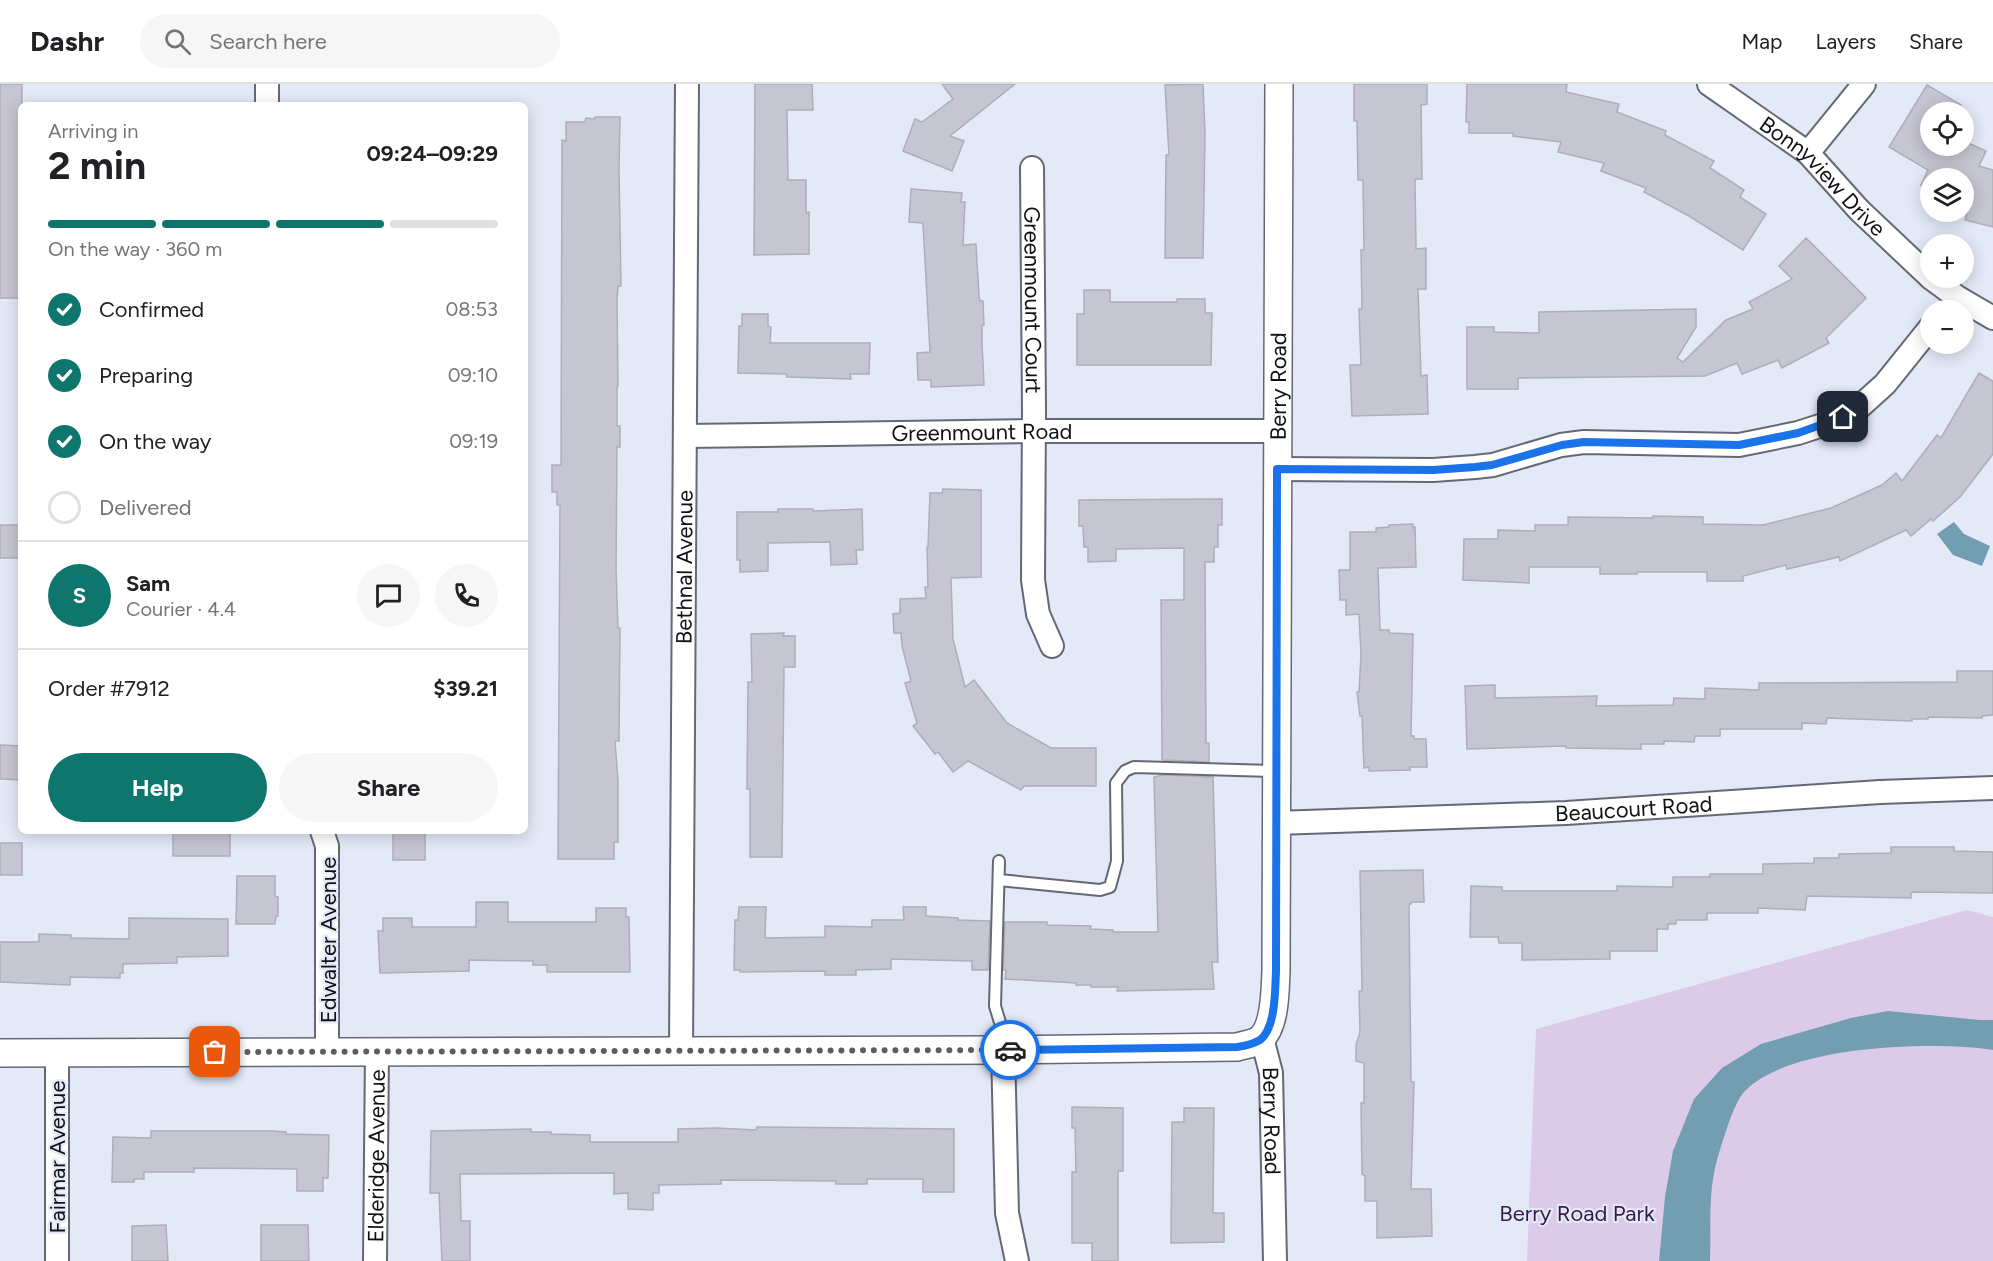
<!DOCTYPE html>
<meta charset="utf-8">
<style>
:root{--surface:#fff;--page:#f6f6f6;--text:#202124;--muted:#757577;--line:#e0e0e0;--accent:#0f766e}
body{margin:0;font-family:Figtree,sans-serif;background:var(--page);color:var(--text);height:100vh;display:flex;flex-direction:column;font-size:22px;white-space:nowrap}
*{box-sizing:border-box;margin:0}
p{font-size:20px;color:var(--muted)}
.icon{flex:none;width:33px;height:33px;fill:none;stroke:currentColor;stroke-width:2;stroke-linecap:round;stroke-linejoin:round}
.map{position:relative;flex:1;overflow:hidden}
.sheet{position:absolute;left:18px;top:18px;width:510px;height:732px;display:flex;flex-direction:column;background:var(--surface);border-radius:9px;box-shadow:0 3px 15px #0003}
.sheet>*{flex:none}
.buttons{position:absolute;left:1920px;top:18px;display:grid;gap:12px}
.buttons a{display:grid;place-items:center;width:54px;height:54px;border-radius:50%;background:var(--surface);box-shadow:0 3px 15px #0003;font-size:30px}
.pin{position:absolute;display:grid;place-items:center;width:51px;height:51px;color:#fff;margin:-26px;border-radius:12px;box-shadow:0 3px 9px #0006}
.courier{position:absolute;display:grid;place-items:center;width:60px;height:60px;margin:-30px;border:4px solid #1a73e8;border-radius:50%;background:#fff;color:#222;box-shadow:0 2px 8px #0007}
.summary em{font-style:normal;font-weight:700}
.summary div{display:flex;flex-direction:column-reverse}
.summary{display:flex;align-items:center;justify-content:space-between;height:102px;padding:0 30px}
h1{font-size:39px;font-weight:700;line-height:45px}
.bar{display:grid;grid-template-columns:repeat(4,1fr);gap:9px 6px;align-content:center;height:72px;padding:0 30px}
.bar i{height:8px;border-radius:4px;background:var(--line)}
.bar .current{background:var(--accent)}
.bar p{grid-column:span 4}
.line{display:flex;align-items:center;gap:15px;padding:0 30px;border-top:2px solid var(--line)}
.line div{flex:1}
.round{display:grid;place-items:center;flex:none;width:63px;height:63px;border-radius:32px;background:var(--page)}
ol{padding:0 30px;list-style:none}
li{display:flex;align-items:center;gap:18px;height:66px}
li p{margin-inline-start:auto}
li .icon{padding:6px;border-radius:50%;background:var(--accent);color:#fff;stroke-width:4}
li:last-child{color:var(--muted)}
li i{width:33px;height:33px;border:3px solid var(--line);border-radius:50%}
.action{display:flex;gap:12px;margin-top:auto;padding:12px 30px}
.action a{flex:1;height:69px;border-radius:36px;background:var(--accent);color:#fff;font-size:24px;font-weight:700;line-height:69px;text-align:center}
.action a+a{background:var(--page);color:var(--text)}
header{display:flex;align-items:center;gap:36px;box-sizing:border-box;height:84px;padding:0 30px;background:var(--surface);border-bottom:2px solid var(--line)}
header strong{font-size:28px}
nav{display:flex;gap:33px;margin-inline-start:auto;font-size:21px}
.search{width:420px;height:54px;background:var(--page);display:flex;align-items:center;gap:15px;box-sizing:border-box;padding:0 21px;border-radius:33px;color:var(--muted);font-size:22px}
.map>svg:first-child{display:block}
.green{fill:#dbcae8}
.water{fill:#739db1}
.building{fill:#c6c5d2;stroke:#aeadba;stroke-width:1.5}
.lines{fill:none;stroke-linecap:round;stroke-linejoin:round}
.service-casing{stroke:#656975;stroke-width:14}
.minor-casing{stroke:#656975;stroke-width:26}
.tertiary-casing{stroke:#656975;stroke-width:30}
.service{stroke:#fff;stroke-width:10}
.minor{stroke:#fff;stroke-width:22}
.tertiary{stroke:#fff;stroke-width:27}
.done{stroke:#5a5d64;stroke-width:6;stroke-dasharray:0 10.8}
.route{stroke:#1a73e8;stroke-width:8}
.labels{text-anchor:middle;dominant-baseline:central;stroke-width:4.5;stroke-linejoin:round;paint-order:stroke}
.street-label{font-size:22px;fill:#0f1115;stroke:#e4e9f7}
.park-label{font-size:22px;fill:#361a47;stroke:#e4e9f7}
</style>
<header>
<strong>Dashr</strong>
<div class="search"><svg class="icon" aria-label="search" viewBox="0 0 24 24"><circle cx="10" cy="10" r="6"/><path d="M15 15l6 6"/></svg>Search here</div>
<nav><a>Map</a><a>Layers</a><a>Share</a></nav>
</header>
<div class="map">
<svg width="1993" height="1177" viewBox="0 0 1993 1177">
<rect width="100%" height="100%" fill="#e4e9f7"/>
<path class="green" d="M1967,826l26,7v344h-466l9,-232z"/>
<g class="water">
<path d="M1954,438l10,12 26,12 -8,20 -29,-11 -16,-21z"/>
<path d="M1888,927l92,9h13v30c-60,-9 -202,-5 -247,40 -8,7 -13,22 -17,32 -6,19 -13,37 -16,57 -4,26 -2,55 -3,82h-51l6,-64 8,-46 21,-52 28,-31 39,-24 90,-26z"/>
</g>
<g class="building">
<path d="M0,0h22l-2,214h-20z"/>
<path d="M755,0h57l1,26h-26l1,70h18v33l3,-1v42l-55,1z"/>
<path d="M942,0h73l-65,52 14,5 -12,30 -49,-20 12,-32 7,3 31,-23z"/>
<path d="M1203,0l2,49 -2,125h-38l1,-103h3l-4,-70z"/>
<path d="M1354,0h73v20l-6,1 1,74h-7l1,70 10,-1v41h-8l3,87 6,-1 1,39 -76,2 -2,-51h11l-2,-56h3l-1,-59h3l-1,-70h-5l-1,-59h-3z"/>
<path d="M1467,0h100l-1,8 53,12 -2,8 49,19 -1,4 49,26 -4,7 34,22 -4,7 26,17 -23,36 -54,-34 -45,-24 2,-4 -45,-17 3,-8 -46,-11 3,-10 -48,-6v-3h-44v-11h-3z"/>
<path d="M1927,1l34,20 -5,7h-26v34h34v-5l22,10 -7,15 14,4v57l-28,-7 4,-15 -5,-3v-24h-34v11l-9,-4 7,-15 -39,-23z"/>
<path d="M595,33h25l-1,53 2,116h-3l-1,15 1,85h-1v40h3v21h-3l-1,122 2,59h2l-1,113h-4l3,40v61h-4v17h-56l2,-354h-3v-13h-5v-27h9l1,-325 4,1v-19h19l1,-4 9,1z"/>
<path d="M911,105l51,4 -1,9h4l-2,43 13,-1 3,52 1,5h3l1,24h-2v17l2,43 -53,2v-7h-13l-1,-27 13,-1 -7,-129 -14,-1z"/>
<path d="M1806,154l60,60 -40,40 3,5 -47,25 -4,-8 -36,14 -5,-11 -32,13 -187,2v11h-51v-62h27v5l45,1v-21l157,-3v18l-19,31 6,4 43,-42 27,-11 -4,-7 43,-23 -13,-13z"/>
<path d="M1084,206h26v12h67v-3h28v14h7l-1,52h-134v-51h7z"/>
<path d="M742,230h26v12l3,1 -1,16h100l-1,31h-19l1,5 -64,-2 -1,-3 -48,-1 1,-47h3z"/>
<path d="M1979,289l14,8v73l-33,43 -27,24 -2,-2 -20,17 -5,-6 -66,31 -1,-4 -52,12 -1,-4 -43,11v5h-36v-9h-70v2h-37v-7h-71v16l-66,-3 1,-41h34v-9l37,1v-6h33v-8l85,1v-2l50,1v7l60,1 68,-17 51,-23 14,-12 6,8 35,-46 4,3z"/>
<path d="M943,405l38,1v87l-30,1 2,61 12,48 9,-7 33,43 44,25h45v38h-72l-3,4 -53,-29 -15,11 -15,-20 -3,2 -22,-28 4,-3 -12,-40 6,-2 -9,-35 -1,-13h-7l-1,-19 7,-1v-14l26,-1 -1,-11h3l-1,-40h1l2,-54h12z"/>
<path d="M1222,415v26h-4v22h-4v15h-9l1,181h3v19l-47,-2 -1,-160h23v-52l-68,1v12l-28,1v-15h-4l-1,-21h-4v-26z"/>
<path d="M778,425h35v2l49,-2 1,41h-7l1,14 -26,1 -1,-23 -62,1v28l-28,1v-12h-3v-48h41z"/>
<path d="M1413,440v4l2,-1 1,40 -38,1 2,62h9v3l24,1 -2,102h3v3h12l1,28h-17v3l-41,1v-4l-5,1 -2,-52h-2l-3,-24h2l2,-37 -2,-41 -13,1v-15h-6l-1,-30h11v-38h26v-4l13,-1v-2z"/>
<rect x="0" y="441" width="21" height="33"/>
<path d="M784,549l-1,3h12v31h-11l-2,190h-32v-68h-3l1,-107h4l-1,-48z"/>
<path d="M1957,587h36v44l-11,1v2l-54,-1v2h-16v2l-85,-3 -1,6 -24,-1v6h-82v7h-25l-1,6 -30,-1v3h-23v5l-75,-1v-2l-99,3 -2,-63 30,-1v13l102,-2 -1,10 77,-1 1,-7 31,1v-11l54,2v-7l198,-1z"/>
<path d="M0,661l21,1 -1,34 -20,-1z"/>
<path d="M1162,691l51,2 5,185h-6l2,27 -97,2 1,-4h-27v-2h-15v-2l-71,-4 1,-9h-3l2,-48h42v3l44,1 -1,3 23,1v2h45l-4,-155z"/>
<rect x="173" y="747" width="57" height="25"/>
<rect x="393" y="747" width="32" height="29"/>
<rect x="0" y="759" width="22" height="32"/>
<path d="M1891,763h63v4l39,1v41l-79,-1 -3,1v5l-104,-2 -2,14 -47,-2v5h-51v7h-31v4h-8v5h-11v22h-47v8l-88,1v-17h-23l-1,-6h-28l1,-51 31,1v4h115v-5l56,1v-10h37v-3h53v-10l51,-1v-5h25v-4l52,-1z"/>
<path d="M1423,786l1,32h-13v2h-2l2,178h3l-3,107h20l1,47 -55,2v-37h-12v-25l-3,-2 -1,-71h3v-40l-8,-2v-16l4,-13 -1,-41h3l-2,-120z"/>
<path d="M237,792h38v20l3,1v19h-2l-1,8h-39z"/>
<path d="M476,818h32v20h88v-14h30v9h3l1,55h-83v-7h-14v-4l-64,-1v11l-89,2 -2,-42h5v-13h29v9h64z"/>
<path d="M739,823h27l-1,31 60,-1v-11l47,1v-7h32l-1,-13h23v9l32,2v2l32,1 -2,49h-16v-9l-81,-2v10l-35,1v5h-31v-4l-85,1v-2h-6l1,-50h3z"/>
<path d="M129,834l99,1v37l-51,1v6l-54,1v9h-3v5l-50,-1v8l-70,-3v-40h39v-8l32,1v3l58,1z"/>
<path d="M1072,1023l51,1v63h-5v90h-26v-18h-20v-71h4l-1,-44h-3z"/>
<path d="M1184,1024h30l-1,105h11v29l-53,1 1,-121h12z"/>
<path d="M757,1043l197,2v63h-31v-13h-56v5h-31v-3l-115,-1v4l-62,1v8h-6v17l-25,-1v-16l-14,1v-21l-154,1 1,47h9v40h-28l-3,-68h-9l1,-62 100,-2v3h20v2l39,1v7h88v-13l38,-1 40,2z"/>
<path d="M151,1047h121l14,1v2l43,1 -1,43h-5v13h-26v-22l-103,-1v4h-50v7h-10v3h-22l1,-45 38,1z"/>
<path d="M166,1141l2,36h-36v-35z"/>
<path d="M261,1141h47l1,36h-48z"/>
</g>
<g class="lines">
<defs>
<g id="service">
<path d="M999,777l-4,145 7,23 1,21"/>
<path d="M999,796l101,10 10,-3 7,-26 -1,-78 9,-12 9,-4 141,4"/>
</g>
<g id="minor">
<path d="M267,0v21"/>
<path id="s1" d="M1709,0l99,69 51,57 71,67"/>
<path d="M1808,69l56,-69"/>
<path id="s2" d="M1032,84l2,241 -1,171 5,34 14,32"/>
<path d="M1931,194l26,19 36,21"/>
<path id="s3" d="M686,352l348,-5h243"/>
<path d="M1277,385l156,1 42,-3 18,-2 68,-20 23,-3 155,3 59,-12 34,-11 22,-10 31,-28 45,-56"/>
<path id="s4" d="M1276,739l290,-10 314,-21 113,-4"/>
<path d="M322,747l5,15v205"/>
<path id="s5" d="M1262,954l9,35 4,188"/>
<path id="s6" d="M681,966l6,-966"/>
<path d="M1003,966l4,163 10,48"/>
<path d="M57,1177v-208"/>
<path id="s7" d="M375,1177l2,-210"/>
</g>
<g id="tertiary">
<path id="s8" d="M0,969l1003,-3 234,-3c7,-2 16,-3 22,-7 17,-12 16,-51 17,-69l3,-887"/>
</g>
</defs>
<use href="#service" class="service-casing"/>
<use href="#minor" class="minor-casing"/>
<use href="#tertiary" class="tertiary-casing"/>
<use href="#service" class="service"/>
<use href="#minor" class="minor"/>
<use href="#tertiary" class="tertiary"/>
</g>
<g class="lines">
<path class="done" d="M215,968l795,-2"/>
<path class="route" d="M1010,966l227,-3c7,-1 16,-3 23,-7 16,-12 15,-51 16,-69l1,-502 156,1 42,-3 17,-2 70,-20 22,-3 155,3 59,-12 45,-16"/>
</g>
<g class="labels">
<g class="street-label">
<text stroke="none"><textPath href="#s1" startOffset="147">Bonnyview Drive</textPath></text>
<text stroke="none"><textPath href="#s2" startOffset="132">Greenmount Court</textPath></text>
<text stroke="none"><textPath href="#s8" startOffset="1918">Berry Road</textPath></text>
<text stroke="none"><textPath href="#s3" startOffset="296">Greenmount Road</textPath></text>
<text stroke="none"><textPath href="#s6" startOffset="483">Bethnal Avenue</textPath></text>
<text stroke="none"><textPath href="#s4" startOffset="358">Beaucourt Road</textPath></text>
<text transform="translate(328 856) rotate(-90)">Edwalter Avenue</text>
<text stroke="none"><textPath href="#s5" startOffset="84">Berry Road</textPath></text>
<text stroke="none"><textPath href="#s7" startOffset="105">Elderidge Avenue</textPath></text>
<text transform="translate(57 1073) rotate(-90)">Fairmar Avenue</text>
</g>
<g class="park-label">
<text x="1577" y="1129">Berry Road Park</text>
</g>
</g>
</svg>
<div class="buttons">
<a><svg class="icon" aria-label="locate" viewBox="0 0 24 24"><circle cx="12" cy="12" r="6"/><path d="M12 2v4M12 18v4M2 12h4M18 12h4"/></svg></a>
<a><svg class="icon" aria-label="layers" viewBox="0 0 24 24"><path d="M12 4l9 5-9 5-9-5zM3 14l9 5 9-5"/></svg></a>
<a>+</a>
<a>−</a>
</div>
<div class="pin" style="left:215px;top:968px;background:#ea580c"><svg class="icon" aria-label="bag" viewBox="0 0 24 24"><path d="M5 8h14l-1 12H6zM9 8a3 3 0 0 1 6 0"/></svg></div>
<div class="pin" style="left:1843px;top:333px;background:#1f2937"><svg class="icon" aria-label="home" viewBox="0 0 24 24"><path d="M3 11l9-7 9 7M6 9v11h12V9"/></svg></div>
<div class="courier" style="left:1010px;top:966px"><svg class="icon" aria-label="car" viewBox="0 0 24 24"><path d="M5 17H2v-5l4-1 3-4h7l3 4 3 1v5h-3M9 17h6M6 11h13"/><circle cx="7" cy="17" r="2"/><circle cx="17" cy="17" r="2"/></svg></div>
<section class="sheet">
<div class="summary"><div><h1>2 min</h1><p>Arriving in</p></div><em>09:24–09:29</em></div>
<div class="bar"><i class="current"></i><i class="current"></i><i class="current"></i><i></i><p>On the way · 360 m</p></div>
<ol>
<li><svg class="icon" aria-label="check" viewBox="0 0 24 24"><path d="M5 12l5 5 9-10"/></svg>Confirmed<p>08:53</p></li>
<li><svg class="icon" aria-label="check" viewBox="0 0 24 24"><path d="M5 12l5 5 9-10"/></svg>Preparing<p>09:10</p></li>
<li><svg class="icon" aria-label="check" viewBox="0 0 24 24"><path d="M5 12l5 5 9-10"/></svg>On the way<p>09:19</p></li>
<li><i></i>Delivered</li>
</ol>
<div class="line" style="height:108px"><b class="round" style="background:var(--accent);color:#fff">S</b><div><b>Sam</b><p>Courier · 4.4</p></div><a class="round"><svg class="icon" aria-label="chat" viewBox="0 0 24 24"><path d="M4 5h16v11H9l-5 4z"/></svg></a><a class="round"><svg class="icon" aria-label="phone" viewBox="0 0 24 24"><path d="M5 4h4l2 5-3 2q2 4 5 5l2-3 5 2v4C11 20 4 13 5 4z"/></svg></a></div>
<div class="line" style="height:78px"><div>Order #7912</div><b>$39.21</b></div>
<div class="action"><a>Help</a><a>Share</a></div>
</section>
</div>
